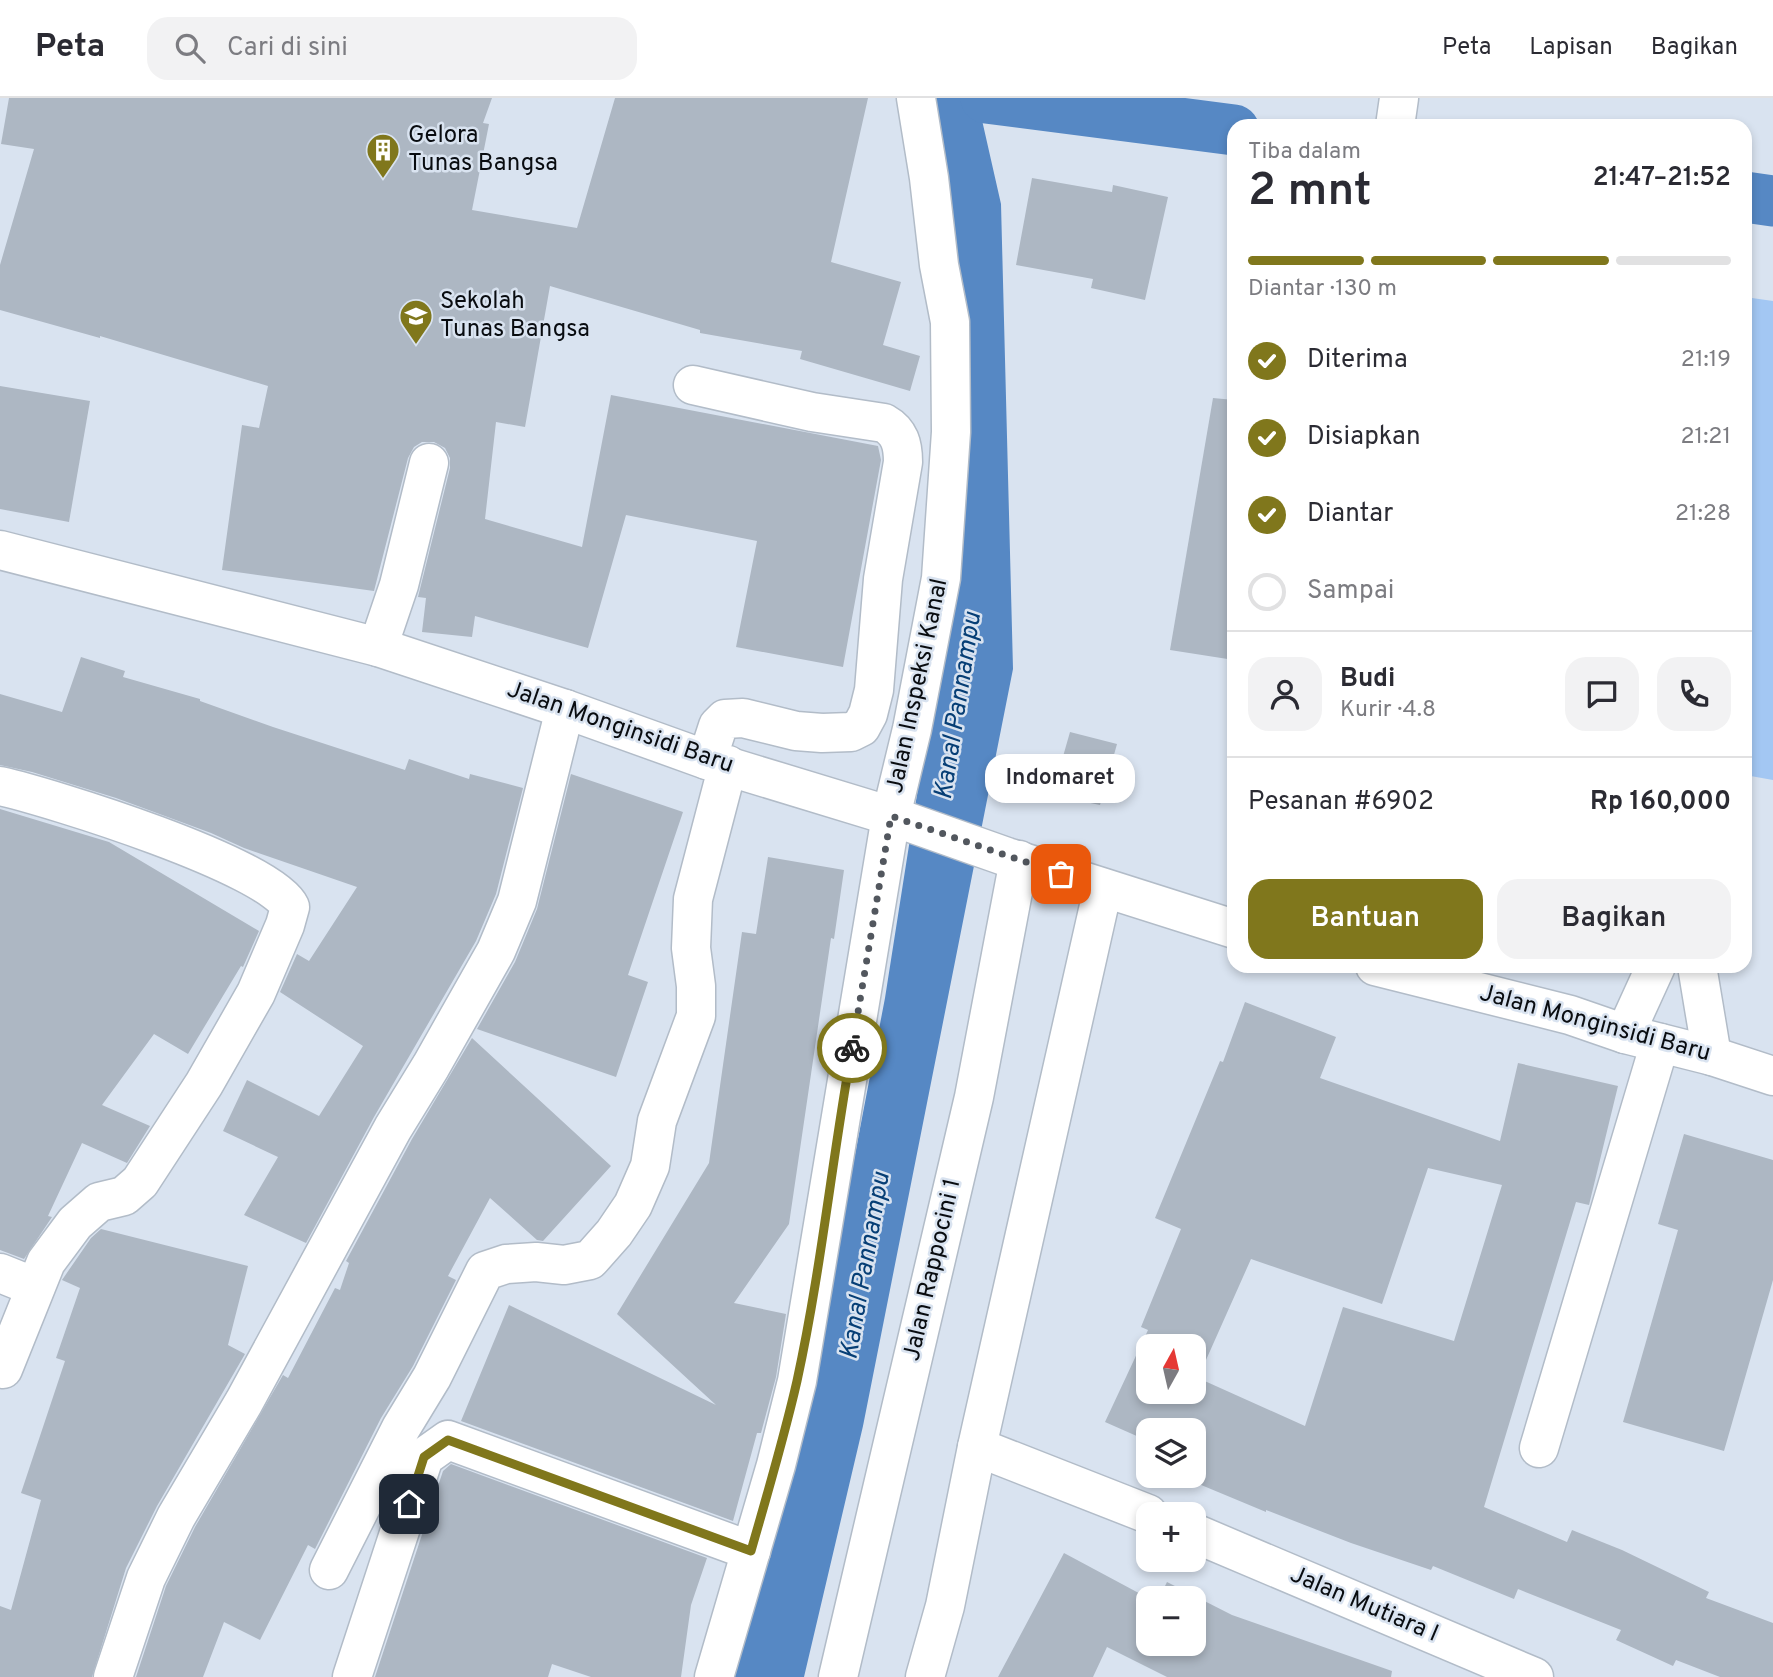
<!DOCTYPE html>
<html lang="id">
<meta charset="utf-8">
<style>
:root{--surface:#fff;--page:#f2f2f3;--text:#2b2b33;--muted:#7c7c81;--line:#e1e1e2;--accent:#80771c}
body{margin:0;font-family:Overpass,sans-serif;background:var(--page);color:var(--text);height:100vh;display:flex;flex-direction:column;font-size:26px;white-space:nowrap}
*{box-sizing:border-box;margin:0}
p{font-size:23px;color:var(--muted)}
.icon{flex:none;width:38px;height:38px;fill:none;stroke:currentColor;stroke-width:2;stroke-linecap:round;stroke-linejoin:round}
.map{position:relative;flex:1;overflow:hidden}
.drawer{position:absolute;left:1227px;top:21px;width:525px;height:854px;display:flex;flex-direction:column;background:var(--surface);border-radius:21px;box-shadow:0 4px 10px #0003}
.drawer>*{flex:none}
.needle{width:46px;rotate:8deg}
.fabs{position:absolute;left:1136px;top:1236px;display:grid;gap:14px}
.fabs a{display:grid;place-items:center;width:70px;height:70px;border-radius:14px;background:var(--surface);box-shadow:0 4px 10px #0003;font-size:35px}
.pin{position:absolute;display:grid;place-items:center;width:60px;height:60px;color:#fff;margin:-30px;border-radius:14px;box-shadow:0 4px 10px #0006}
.courier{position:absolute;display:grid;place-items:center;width:70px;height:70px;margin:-35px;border:5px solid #80771c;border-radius:50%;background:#fff;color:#222;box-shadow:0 2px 9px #0007}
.bubble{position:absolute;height:49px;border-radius:21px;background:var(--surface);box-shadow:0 4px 10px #0003;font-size:23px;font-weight:600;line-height:49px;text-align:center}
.overview em{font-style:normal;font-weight:600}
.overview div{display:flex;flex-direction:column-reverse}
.overview{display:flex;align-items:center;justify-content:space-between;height:119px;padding:0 21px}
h1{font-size:46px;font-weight:600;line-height:52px}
.bar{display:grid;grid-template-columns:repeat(4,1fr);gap:10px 7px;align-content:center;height:84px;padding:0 21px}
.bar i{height:9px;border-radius:5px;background:var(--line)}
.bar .current{background:var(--accent)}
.bar p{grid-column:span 4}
.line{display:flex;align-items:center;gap:18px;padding:0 21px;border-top:2px solid var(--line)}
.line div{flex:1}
.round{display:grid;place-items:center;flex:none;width:74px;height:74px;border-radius:21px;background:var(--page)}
ol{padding:0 21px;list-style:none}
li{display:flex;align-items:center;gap:21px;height:77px}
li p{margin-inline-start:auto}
li .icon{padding:7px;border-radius:50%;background:var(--accent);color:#fff;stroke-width:4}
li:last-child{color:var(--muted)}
li i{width:38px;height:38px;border:4px solid var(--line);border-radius:50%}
.primary-button{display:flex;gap:14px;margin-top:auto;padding:14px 21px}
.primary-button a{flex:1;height:80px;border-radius:21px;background:var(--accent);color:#fff;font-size:28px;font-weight:600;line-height:80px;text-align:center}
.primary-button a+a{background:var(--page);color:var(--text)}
header{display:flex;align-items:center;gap:42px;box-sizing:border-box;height:98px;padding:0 35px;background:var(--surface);border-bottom:2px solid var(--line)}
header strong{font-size:33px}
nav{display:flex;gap:38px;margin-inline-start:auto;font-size:24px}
.search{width:490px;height:63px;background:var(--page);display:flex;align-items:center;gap:18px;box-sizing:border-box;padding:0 24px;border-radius:21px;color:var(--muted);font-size:26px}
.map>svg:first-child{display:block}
.green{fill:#a3c7f3}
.water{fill:#5688c4}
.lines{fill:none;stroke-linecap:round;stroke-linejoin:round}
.canal{stroke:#5688c4;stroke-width:51}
.building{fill:#adb7c3;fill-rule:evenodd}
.minor-casing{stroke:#b2bcc8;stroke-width:41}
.minor{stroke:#fff;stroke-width:38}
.done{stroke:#52575e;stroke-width:7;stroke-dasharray:0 12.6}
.route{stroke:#80771c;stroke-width:9}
.labels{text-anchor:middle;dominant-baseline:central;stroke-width:5;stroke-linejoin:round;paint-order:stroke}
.poi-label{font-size:24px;fill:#090c10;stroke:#d9e3f0;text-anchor:start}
.street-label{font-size:24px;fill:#090c10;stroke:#d9e3f0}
.water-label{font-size:26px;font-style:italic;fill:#063e75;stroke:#d9e3f0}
</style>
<header>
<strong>Peta</strong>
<div class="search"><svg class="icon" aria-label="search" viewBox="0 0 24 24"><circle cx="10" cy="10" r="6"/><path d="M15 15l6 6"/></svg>Cari di sini</div>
<nav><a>Peta</a><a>Lapisan</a><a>Bagikan</a></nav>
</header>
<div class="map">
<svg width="1773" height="1579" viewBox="0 0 1773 1579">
<rect width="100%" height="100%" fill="#d9e3f0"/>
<path class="green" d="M1745,199l28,4v479l-28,-5z"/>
<path class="water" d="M921,0h56l24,106 12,465 -150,757 -59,251h-74l73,-251 82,-428 64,-407z"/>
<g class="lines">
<g class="canal">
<path d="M986,0l248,32"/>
<path d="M1745,99l28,4"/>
</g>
</g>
<g class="building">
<path d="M9,0h483l-9,25 6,1 -17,86 105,18 38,-130h253l-37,164 70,20 -18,63 37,11 -10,35 -110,-32 2,-8 -102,-18v-3l-150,-44 -25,141 -29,-5 -11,97 97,28 29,-152 267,51 3,14 -38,207 -107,-20 21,-106 -131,-26 -38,133 -113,-32 -3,21 -50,-5 4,-34 -8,-1 32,-129v-10l-5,-10 -11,-6h-12l-8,5 -6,11 -34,133 -152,-21 20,-145 17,3 9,-42 -168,-50v2l-100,-28v-45l34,-116 -33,-5z"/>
<path d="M1032,80l80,14 1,-7 55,12 -23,103 -54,-12 2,-9 -77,-14z"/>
<path d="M0,288l90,15 -21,121 -69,-13z"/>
<path d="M1213,300l21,2v260l-64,-10z"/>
<path d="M81,559l44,14 -2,6 77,22v2l73,26 132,43 4,-11 60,20 1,-5 53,14 -27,106 -20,47 -102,176 -68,126 -62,-28 34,-58 -55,-26 24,-51 72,36 44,-70 -83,-54 17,-38 12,7 48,-74 -113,-39 -33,-15 -95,-35 -84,-26 -32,-7v-71l62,18z"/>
<path d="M1070,634l47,12 -17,61 -48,-10z"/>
<path d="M571,676l112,38 -55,163 20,7 -32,95 -139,-48 38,-67 22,-53z"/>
<path d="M0,711l109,33 150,89 -16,36 -2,-1 -53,88 -34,-20 -52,71 48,21 -23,37 -45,-20 -34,73 4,1 -28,42 -24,-9z"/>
<path d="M768,759l76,13 -10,69 -3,-1 -42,286 -55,79 52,11 -10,63 -15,56h-4l-24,88 -272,-100 48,-116 207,100 -99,-91 92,-151 33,-231 14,2z"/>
<path d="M1245,904l91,35 -16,41 180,63 18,-78 100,23 -29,119 -13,-3 -92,305 83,35 5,-12 50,20 87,42 -3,6 67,25v54h-53l-44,-17 -3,6 -57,-26 5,-10 -103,-41 -4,10 -81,-33 -2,4 -80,-27 -85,-33v2l-72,-30v-52h-46v11l-43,-19 43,-92 -7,-3 40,-98 -26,-11 65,-157 3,1zM1428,1070l74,17 -48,156 -111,-34 -38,119 -107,-48 53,-119 131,45zM1148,1248h46v45h-46z"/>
<path d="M472,940l139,128 -68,75 -6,-1 -47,-42 -42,78 8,4 -43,86 -32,52 -66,131 -7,-4 -48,95 -36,-18 -21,55h-67l30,-91 29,-59 88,-152 5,3 47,-90 5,2 9,-27 -3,-2 66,-122z"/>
<path d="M1684,1036l89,26v120l-49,171 -101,-29 55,-192 -20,-6z"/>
<path d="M101,1131l147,37 -20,79 17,9 -88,152 -31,62 -34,109h-92v-71l11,4 30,-110 -20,-7 44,-132 -9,-3 24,-70 -18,-8 29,-42z"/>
<path d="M451,1366l256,94 -16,47 -10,72h-90l-39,-13 -4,13h-173l68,-206z"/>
<path d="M1064,1455l84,45v45h46v-45h-35l8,-16 65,33 160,56 -1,6h-224l-60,-30 -14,30h-95z"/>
</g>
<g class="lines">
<defs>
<g id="minor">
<path d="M1395,28l4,-28"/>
<path d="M693,287l119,27 72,11c16,9 19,22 19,39l-20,117 -9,111 -6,24 -7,13 -10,5 -29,1 -26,-2 -53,-13 -18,1 -7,7 -11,34"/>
<path d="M0,452l378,97 187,62 142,51 184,56 116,41 227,72"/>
<path d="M378,549l21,-62 30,-122"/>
<path d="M0,688c50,11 271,80 290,121l-5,18 -29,68 -52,91 -64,98 -16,14 -25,6 -24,21 -29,39 -43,107"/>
<path d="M1375,868l195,49 55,19 87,22 61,20"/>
<path d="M1697,868l15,90"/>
<path d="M1625,936l31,-68"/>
<path d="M0,1175l35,14"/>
<path d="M977,1349l171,67"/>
<path d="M1539,1350l121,-405"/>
<path d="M1194,1435l340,144"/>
<path d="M329,1472l72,-142 31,-51 53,-106 21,-7 30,-2 28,3 26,-5 24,-27 19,-28 17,-39 7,-45 39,-105v-30l-5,-38 2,-49 35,-134"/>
<path d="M113,1579l33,-99 30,-61 68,-115 149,-274 38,-62 65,-115 21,-50 48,-192"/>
<path d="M352,1579l72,-220 24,-17 303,111"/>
<path d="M714,1579l62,-212 21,-84 94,-565 21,-87 29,-151 10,-146 -1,-110 -11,-57 -10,-87 -13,-80"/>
<path d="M838,1579l136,-580 45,-237"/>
<path d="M925,1579l20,-71 32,-159 126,-559"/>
</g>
</defs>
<use href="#minor" class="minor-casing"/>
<use href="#minor" class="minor"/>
</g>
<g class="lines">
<path class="done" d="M852,950l39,-232 170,58"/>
<path class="route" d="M409,1406l15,-47 24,-17 303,111c16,-56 33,-113 46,-170 24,-110 35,-222 55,-333"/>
</g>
<defs>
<symbol id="building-pin" viewBox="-11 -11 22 30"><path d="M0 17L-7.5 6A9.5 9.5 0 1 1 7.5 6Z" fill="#80771c" stroke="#d9e3f0"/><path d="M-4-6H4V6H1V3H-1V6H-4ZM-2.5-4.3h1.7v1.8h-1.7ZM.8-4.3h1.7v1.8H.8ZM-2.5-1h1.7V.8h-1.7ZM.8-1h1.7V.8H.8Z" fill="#fff"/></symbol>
<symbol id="school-pin" viewBox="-11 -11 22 30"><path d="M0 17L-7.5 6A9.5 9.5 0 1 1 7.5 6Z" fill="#80771c" stroke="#d9e3f0"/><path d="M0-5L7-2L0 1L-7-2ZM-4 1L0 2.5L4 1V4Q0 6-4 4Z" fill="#fff"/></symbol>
</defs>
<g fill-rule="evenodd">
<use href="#building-pin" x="364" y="33" width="38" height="52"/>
<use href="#school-pin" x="397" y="199" width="38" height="52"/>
</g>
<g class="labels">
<g class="poi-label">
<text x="408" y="38">Gelora<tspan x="408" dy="28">Tunas Bangsa</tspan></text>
<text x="440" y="204">Sekolah<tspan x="440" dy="28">Tunas Bangsa</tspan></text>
</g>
<g class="street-label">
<text transform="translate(918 588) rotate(-78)">Jalan Inspeksi Kanal</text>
<text transform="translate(620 630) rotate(19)">Jalan Monginsidi Baru</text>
<text transform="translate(1595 926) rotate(15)">Jalan Monginsidi Baru</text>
<text transform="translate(933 1172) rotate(-77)">Jalan Rappocini 1</text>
<text transform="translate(1364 1507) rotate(23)">Jalan Mutiara I</text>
</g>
<g class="water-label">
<text transform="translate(959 608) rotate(-81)">Kanal Pannampu</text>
<text transform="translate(866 1168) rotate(-80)">Kanal Pannampu</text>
</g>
</g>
</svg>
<div class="fabs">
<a><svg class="needle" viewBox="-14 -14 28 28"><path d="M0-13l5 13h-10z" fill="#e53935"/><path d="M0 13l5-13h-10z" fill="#7c7c81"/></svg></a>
<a><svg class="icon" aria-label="layers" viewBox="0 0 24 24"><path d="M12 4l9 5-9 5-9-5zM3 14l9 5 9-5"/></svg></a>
<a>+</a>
<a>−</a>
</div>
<div class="pin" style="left:1061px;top:776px;background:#ea580c"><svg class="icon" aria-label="bag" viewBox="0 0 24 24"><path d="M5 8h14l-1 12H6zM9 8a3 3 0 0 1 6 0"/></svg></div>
<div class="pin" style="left:409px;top:1406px;background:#1f2937"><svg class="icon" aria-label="home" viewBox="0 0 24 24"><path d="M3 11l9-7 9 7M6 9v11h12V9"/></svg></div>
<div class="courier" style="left:852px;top:950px"><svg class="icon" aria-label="bike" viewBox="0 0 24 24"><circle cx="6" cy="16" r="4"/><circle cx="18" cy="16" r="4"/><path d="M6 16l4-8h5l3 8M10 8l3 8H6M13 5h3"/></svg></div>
<div class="bubble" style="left:985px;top:656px;width:150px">Indomaret</div>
<section class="drawer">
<div class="overview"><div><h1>2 mnt</h1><p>Tiba dalam</p></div><em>21:47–21:52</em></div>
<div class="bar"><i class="current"></i><i class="current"></i><i class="current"></i><i></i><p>Diantar · 130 m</p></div>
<ol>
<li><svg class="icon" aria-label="check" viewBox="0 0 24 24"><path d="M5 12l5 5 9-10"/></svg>Diterima<p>21:19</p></li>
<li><svg class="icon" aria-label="check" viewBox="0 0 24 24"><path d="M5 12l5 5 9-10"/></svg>Disiapkan<p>21:21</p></li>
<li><svg class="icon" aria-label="check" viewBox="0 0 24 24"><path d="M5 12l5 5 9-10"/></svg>Diantar<p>21:28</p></li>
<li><i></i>Sampai</li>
</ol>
<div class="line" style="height:126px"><a class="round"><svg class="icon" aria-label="person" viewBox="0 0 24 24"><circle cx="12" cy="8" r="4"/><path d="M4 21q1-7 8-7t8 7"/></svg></a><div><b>Budi</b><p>Kurir · 4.8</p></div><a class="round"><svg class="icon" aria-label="chat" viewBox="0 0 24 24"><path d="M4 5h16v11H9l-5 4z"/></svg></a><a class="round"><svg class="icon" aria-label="phone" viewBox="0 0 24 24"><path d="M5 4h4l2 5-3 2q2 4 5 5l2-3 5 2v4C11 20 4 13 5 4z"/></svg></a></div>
<div class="line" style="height:91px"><div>Pesanan #6902</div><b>Rp 160,000</b></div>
<div class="primary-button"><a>Bantuan</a><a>Bagikan</a></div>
</section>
</div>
